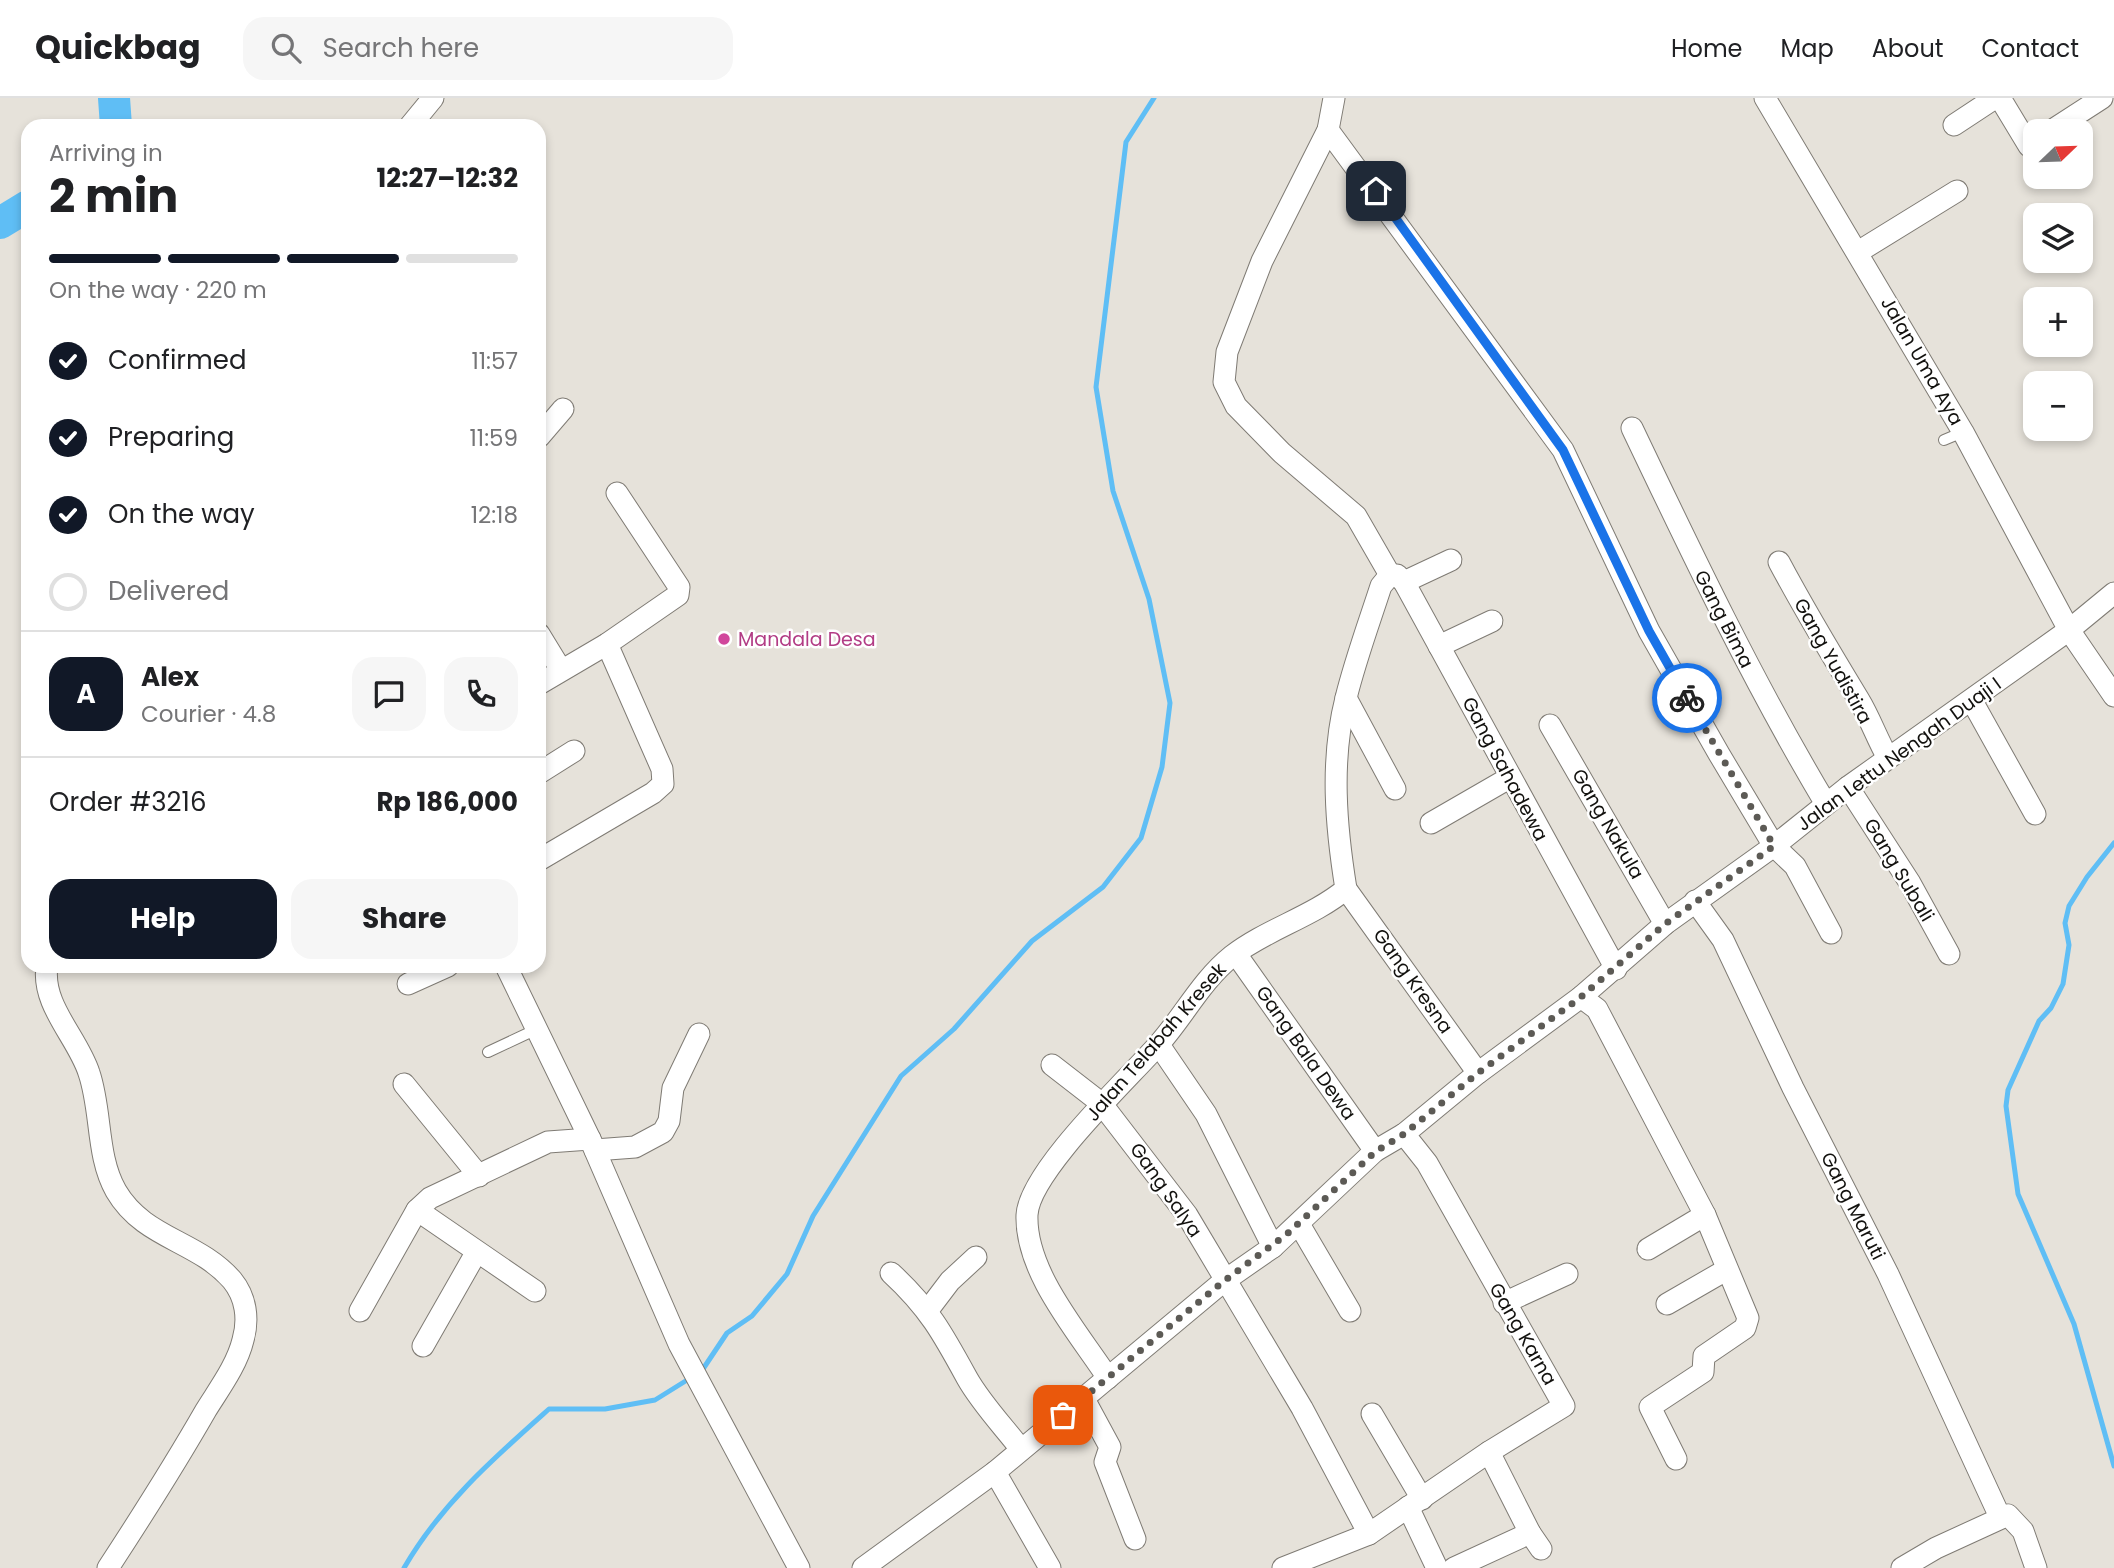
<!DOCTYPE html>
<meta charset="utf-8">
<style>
:root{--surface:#fff;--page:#f6f6f6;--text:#202124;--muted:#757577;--line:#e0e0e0;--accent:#111827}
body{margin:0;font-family:Poppins,sans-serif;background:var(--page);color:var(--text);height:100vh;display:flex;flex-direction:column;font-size:26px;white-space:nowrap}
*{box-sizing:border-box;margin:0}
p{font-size:23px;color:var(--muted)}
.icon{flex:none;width:38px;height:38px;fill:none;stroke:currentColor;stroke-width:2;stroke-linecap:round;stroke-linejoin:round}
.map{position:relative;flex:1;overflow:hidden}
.panel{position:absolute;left:21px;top:21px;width:525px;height:854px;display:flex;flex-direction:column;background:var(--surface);border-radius:21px;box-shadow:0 4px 10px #0003}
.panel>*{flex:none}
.needle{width:46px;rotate:67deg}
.controls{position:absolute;left:2023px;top:21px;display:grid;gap:14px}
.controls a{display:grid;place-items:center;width:70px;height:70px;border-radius:14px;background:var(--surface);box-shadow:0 4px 10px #0003;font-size:35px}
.pin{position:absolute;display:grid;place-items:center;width:60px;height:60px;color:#fff;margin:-30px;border-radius:14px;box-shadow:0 4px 10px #0006}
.courier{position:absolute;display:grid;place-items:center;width:70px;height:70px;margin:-35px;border:5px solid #1a73e8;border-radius:50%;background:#fff;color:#222;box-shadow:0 2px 9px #0007}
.head em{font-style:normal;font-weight:700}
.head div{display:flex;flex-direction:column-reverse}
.head{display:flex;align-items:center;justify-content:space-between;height:119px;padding:0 28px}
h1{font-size:46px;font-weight:700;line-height:52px}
.bar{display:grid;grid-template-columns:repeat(4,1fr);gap:10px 7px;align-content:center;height:84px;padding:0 28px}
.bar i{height:9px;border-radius:5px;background:var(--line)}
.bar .selected{background:var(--accent)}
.bar p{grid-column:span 4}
.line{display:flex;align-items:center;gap:18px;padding:0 28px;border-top:2px solid var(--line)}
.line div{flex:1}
.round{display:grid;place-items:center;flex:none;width:74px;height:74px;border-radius:21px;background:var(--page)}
ol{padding:0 28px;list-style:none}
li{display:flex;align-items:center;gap:21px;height:77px}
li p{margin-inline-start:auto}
li .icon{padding:7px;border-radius:50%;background:var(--accent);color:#fff;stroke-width:4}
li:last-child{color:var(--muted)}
li i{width:38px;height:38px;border:4px solid var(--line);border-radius:50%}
.cta{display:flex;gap:14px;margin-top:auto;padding:14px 28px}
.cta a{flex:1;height:80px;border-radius:21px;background:var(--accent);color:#fff;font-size:28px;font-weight:700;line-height:80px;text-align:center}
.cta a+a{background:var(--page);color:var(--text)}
header{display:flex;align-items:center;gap:42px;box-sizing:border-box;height:98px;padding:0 35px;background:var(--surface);border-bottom:2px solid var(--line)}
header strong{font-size:33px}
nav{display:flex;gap:38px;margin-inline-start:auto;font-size:24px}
.search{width:490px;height:63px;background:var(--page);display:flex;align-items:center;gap:18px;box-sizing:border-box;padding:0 24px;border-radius:21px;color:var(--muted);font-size:26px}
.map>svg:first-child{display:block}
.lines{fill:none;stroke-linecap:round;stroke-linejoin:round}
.stream{stroke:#5fbef5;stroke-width:5}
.river{stroke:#5fbef5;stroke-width:32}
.service-casing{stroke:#7f7b74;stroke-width:12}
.minor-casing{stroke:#7f7b74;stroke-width:23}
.service{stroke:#fff;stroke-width:10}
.minor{stroke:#fff;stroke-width:21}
.done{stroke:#5c5a55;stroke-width:7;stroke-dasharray:0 12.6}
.route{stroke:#1a73e8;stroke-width:9}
.hotel-dot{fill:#d1479c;stroke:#fff;stroke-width:2.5}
.labels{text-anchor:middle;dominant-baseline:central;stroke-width:5;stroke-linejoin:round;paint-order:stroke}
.street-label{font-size:19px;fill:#12110e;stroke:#fff}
.hotel-label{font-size:19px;fill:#b23c85;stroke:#fff;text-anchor:start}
</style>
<header>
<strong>Quickbag</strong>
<div class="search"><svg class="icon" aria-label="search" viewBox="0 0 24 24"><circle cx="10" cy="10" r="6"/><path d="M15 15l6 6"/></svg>Search here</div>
<nav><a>Home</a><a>Map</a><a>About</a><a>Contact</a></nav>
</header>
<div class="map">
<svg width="2114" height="1470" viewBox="0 0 2114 1470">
<rect width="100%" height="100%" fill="#e6e2da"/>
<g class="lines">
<g class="stream">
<path d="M2114,745l-27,34 -18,29 -4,17 4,22 -6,39 -12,24 -12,13 -31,69 -2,16 12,88 56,130 40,142"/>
<path d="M701,1274l26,-39 25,-17 35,-42 26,-58 88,-140 53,-47 78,-88 71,-54 38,-49 21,-71 8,-64 -21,-104 -36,-108 -17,-104 30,-245 28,-44"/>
<path d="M404,1470c37,-64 90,-110 145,-159h56l50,-9 37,-23"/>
</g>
<g class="river">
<path d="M114,0l2,28"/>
<path d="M0,125l28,-17"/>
</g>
<defs>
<g id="service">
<path d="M1944,342l19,-8"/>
<path d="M488,954l49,-23"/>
</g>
<g id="minor">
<path d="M1334,0l-6,32 -66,131 -35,91 -3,30 12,24 46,47 74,63 34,59"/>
<path d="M1765,0l198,334 106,198 45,66"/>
<path d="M2000,0l29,48 6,-4"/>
<path d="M1954,27l41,-27"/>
<path d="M410,28l23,-28"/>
<path d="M1328,32l235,320 86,181 70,123 55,92 21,20 36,67"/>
<path d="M2051,33l51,-33"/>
<path d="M1858,154l99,-61"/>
<path d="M1632,330c61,128 121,254 194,376"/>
<path d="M539,339l24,-28"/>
<path d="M1779,464c25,47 52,92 80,138 11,18 18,39 29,58"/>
<path d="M1390,477h7l7,7 212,387"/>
<path d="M1404,484l47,-22"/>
<path d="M539,536l22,36"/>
<path d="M1439,548l53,-25"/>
<path d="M539,586l68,-40 71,-49 1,-8 -62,-94"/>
<path d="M1346,600l49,91"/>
<path d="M1972,603l63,113"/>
<path d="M1550,627l115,199"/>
<path d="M539,675l35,-22"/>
<path d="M1848,689l62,96 39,71"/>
<path d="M1431,725l78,-45"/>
<path d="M539,762l114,-67 10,-9 -1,-15 -55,-125"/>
<path d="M1346,791l132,184"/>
<path d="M1695,803l28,39 70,148 95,186 112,243"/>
<path d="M1236,856l139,197"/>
<path d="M47,868c-6,39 31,72 42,107 13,38 7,83 27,118 28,48 81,49 116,89 14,17 17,39 11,60 -6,25 -24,49 -37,70 -31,54 -64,106 -98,158"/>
<path d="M506,868l84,173 89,205 120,224"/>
<path d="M408,886l40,-18"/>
<path d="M1581,899l16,12 108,206 43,103 -3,10 -41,28 -1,16 -53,35 26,52"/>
<path d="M1159,947l47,69 67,133"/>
<path d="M1052,967l49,38 86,112 115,193 67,126"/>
<path d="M404,986l75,92"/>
<path d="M595,1052l40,-3 28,-15 6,-11 4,-33 26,-54"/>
<path d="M1299,1126l51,87"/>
<path d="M1648,1151l57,-34"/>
<path d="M891,1175c38,35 52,61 76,105 14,25 36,48 53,70"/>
<path d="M535,1193l-118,-81 13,-12 118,-56 42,-3"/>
<path d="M1504,1205l63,-29"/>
<path d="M1667,1206l59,-34"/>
<path d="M928,1212l22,-29 26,-24"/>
<path d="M360,1213l57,-101"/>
<path d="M423,1248l53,-93"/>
<path d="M1108,1280c-30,-46 -83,-106 -81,-163 2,-43 101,-136 131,-170 26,-29 43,-64 74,-89 35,-27 80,-39 114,-67 -10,-62 -16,-128 0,-191 9,-37 23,-75 35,-112l9,-11"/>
<path d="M1084,1301l26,48 -5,15 30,77"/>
<path d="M1372,1316l50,85"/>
<path d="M1489,1354l41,81 11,16"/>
<path d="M995,1374l55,96"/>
<path d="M1408,1409l29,61"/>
<path d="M863,1470l132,-96 229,-191 49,-34 102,-96 29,-17 74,-61 103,-76 84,-73 109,-78 74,-59 221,-157 45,-37"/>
<path d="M1283,1470l86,-34 120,-82 75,-46 -137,-243 -23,-29"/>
<path d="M1454,1470l76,-35"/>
<path d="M1902,1470l34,-20 72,-33 15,16 13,37"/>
</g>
</defs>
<use href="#service" class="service-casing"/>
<use href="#minor" class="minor-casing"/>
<use href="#service" class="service"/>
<use href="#minor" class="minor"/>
</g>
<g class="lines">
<path class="done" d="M1063,1317l161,-134 63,-47 88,-82 29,-18 74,-61 103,-76 84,-73 109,-78 -87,-148"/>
<path class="route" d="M1376,93l187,259 86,181 38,67"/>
</g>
<circle class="hotel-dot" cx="724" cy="541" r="7"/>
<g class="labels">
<g class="street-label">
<text transform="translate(1922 263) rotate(60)">Jalan Uma Aya</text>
<text transform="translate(1724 521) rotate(63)">Gang Bima</text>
<text transform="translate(1833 563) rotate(61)">Gang Yudistira</text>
<text transform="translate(1899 656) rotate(-36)">Jalan Lettu Nengah Duaji I</text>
<text transform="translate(1505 671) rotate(62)">Gang Sahadewa</text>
<text transform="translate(1608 726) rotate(60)">Gang Nakula</text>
<text transform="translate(1899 772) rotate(59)">Gang Subali</text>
<text transform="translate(1413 883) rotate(55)">Gang Kresna</text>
<text transform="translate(1156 944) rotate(-49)">Jalan Telabah Kresek</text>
<text transform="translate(1306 955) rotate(55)">Gang Bala Dewa</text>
<text transform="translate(1166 1092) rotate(55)">Gang Salya</text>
<text transform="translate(1853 1108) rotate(63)">Gang Maruti</text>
<text transform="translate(1523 1236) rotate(60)">Gang Karna</text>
</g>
<g class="hotel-label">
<text x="738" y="541">Mandala Desa</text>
</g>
</g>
</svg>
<div class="controls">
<a><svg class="needle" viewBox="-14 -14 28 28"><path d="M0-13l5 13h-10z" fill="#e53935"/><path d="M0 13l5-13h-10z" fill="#757577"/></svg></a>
<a><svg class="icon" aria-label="layers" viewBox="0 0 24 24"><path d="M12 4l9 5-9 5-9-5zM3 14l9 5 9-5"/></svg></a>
<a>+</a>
<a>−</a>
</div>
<div class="pin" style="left:1063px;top:1317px;background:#ea580c"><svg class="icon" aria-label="bag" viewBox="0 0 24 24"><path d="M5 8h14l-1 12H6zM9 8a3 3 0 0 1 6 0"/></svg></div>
<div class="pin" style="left:1376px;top:93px;background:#1f2937"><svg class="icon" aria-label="home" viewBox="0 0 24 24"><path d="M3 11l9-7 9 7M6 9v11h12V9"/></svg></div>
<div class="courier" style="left:1687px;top:600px"><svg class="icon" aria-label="bike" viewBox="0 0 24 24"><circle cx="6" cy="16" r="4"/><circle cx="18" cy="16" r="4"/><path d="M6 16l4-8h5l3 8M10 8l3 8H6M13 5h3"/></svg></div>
<section class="panel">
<div class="head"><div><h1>2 min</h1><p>Arriving in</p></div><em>12:27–12:32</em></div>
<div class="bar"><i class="selected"></i><i class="selected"></i><i class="selected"></i><i></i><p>On the way · 220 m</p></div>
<ol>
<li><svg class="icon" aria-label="check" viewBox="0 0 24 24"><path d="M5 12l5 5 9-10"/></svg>Confirmed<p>11:57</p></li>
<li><svg class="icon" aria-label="check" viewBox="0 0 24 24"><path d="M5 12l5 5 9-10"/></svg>Preparing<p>11:59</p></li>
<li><svg class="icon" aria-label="check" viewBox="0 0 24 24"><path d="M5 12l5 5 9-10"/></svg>On the way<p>12:18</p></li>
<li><i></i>Delivered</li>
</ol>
<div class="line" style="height:126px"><b class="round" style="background:var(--accent);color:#fff">A</b><div><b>Alex</b><p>Courier · 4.8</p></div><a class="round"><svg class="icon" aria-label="chat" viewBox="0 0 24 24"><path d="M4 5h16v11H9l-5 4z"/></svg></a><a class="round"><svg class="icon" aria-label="phone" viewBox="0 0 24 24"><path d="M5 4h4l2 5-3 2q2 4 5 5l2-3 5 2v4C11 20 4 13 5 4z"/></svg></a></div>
<div class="line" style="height:91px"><div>Order #3216</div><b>Rp 186,000</b></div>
<div class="cta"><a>Help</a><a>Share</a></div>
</section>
</div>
